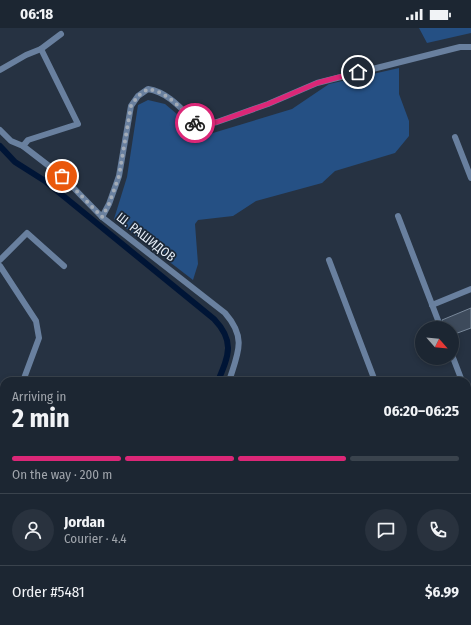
<!DOCTYPE html>
<meta charset="utf-8">
<style>
:root{--surface:#1c2632;--page:#29323e;--text:#f1f3f6;--muted:#a0a5ac;--line:#3a434d;--accent:#db2777}
body{margin:0;font-family:"Fira Sans Condensed",sans-serif;background:var(--page);color:var(--text);height:100vh;display:flex;flex-direction:column;font-size:15px;white-space:nowrap}
*{box-sizing:border-box;margin:0}
p{font-size:13px;color:var(--muted)}
.icon{flex:none;width:22px;height:22px;fill:none;stroke:currentColor;stroke-width:2;stroke-linecap:round;stroke-linejoin:round}
.map{position:relative;flex:1;overflow:hidden}
.panel{position:absolute;left:0px;top:349px;width:471px;height:248px;display:flex;flex-direction:column;background:var(--surface);border-radius:12px 12px 0 0;box-shadow:0 2px 6px #0003,0 0 0 1px var(--line)}
.panel>*{flex:none}
.needle{width:26px;rotate:117deg}
.fabs{position:absolute;left:415px;top:293px;display:grid;gap:8px}
.fabs a{display:grid;place-items:center;width:44px;height:44px;border-radius:50%;background:var(--surface);box-shadow:0 2px 6px #0003,0 0 0 1px var(--line);font-size:20px}
.pin{position:absolute;display:grid;place-items:center;width:34px;height:34px;color:#fff;margin:-17px;border:2px solid #fff;border-radius:50%;box-shadow:0 1px 4px #0007}
.courier{position:absolute;display:grid;place-items:center;width:40px;height:40px;margin:-20px;border:3px solid #db2777;border-radius:50%;background:#fff;color:#222;box-shadow:0 1px 5px #0007}
.head em{font-style:normal;font-weight:700}
.head div{display:flex;flex-direction:column-reverse}
.head{display:flex;align-items:center;justify-content:space-between;height:68px;padding:0 12px}
h1{font-size:26px;font-weight:700;line-height:30px}
.bar{display:grid;grid-template-columns:repeat(4,1fr);gap:6px 4px;align-content:center;height:48px;padding:0 12px}
.bar i{height:5px;border-radius:3px;background:var(--line)}
.bar .active{background:var(--accent)}
.bar p{grid-column:span 4}
.line{display:flex;align-items:center;gap:10px;padding:0 12px;border-top:1px solid var(--line)}
.line div{flex:1}
.round{display:grid;place-items:center;flex:none;width:42px;height:42px;border-radius:21px;background:var(--page)}
.status{display:flex;justify-content:space-between;align-items:center;height:28px;padding:0 20px;background:var(--surface);direction:ltr}
.status svg{height:11px;fill:currentColor}
.map>svg:first-child{display:block}
.green{fill:#255084}
.lines{fill:none;stroke-linecap:round;stroke-linejoin:round}
.stream{stroke:#001536;stroke-width:1.5}
.canal{stroke:#001536;stroke-width:6}
.building{fill:#3d4a5b;stroke:#79889a}
.minor{stroke:#69809f;stroke-width:6}
.done{stroke:#a2abb7;stroke-width:4;stroke-dasharray:0 7.2}
.route{stroke:#db2777;stroke-width:5}
.labels{text-anchor:middle;dominant-baseline:central;stroke-width:3.5;stroke-linejoin:round;paint-order:stroke}
.street-label{font-size:13px;fill:#e4ecf6;stroke:#1c2837}
</style>
<div class="status"><b>06:18</b><svg viewBox="0 0 49 12"><path d="M0 12V9h3v3zM5 12V6h3v6zM10 12V3h3v9zM15 12V0h3v12zM26 1h20v11H26zM47 4h2v5h-2z"/></svg></div>
<div class="map">
<svg width="471" height="597" viewBox="0 0 471 597">
<rect width="100%" height="100%" fill="#263242"/>
<g class="green">
<path d="M419,0h52v5l-44,10z"/>
<path d="M399,40v26l10,27v15l-14,17 -60,18 -13,12 -66,18 -23,15 -35,4 -3,4 3,40 -5,16 -79,-61 13,-42 11,-72 10,-5 17,4 38,32 89,-27 37,-25z"/>
</g>
<g class="lines">
<path class="stream" d="M467,505l4,-2"/>
<g class="canal">
<path d="M0,118l15,16 30,19 169,138c21,22 15,36 4,62"/>
<path d="M282,593l3,4"/>
</g>
</g>
<g class="building">
<path d="M471,280v20l-19,7v-7h-7l-3,-8z"/>
<path d="M471,410v18l-4,-6v-10z"/>
<path d="M318,593h17l1,1 -3,3h-12z"/>
</g>
<g class="lines">
<g class="minor">
<path d="M0,42l26,-15 15,-6 20,-15"/>
<path d="M0,102l11,11 12,5 39,30 40,41 123,96c22,25 13,40 4,68"/>
<path d="M455,109l16,41"/>
<path d="M23,118l5,-6 50,-16 -37,-75"/>
<path d="M398,188l43,112"/>
<path d="M102,189l7,-13 10,-28 12,-70 7,-10 10,-7c21,3 36,23 51,37l18,-4 51,-18 49,-21 143,-36h11"/>
<path d="M0,232l27,-27 37,33"/>
<path d="M329,232l46,121"/>
<path d="M0,238l36,55 3,17 -16,43"/>
<path d="M432,277l39,-16"/>
<path d="M452,327l10,26"/>
<path d="M0,362l4,3"/>
<path d="M467,365l4,11"/>
<path d="M467,407l4,-1"/>
<path d="M0,411l4,-10"/>
<path d="M0,546l4,2"/>
<path d="M467,556l4,1"/>
<path d="M121,593l5,4"/>
<path d="M296,593l3,4"/>
<path d="M417,593l4,4"/>
<path d="M28,597l6,-4"/>
</g>
</g>
<g class="lines">
<path class="done" d="M62,148l40,41 7,-13 10,-28 12,-70 7,-10 10,-7c20,3 33,20 47,34"/>
<path class="route" d="M195,95l4,3 18,-4 51,-18 49,-21 41,-11"/>
</g>
<g class="labels">
<g class="street-label">
<text transform="translate(146 209) rotate(38)">Ш. РАШИДОВ</text>
</g>
</g>
</svg>
<div class="fabs">
<a><svg class="needle" viewBox="-14 -14 28 28"><path d="M0-13l5 13h-10z" fill="#e53935"/><path d="M0 13l5-13h-10z" fill="#a0a5ac"/></svg></a>
</div>
<div class="pin" style="left:62px;top:148px;background:#ea580c"><svg class="icon" aria-label="bag" viewBox="0 0 24 24"><path d="M5 8h14l-1 12H6zM9 8a3 3 0 0 1 6 0"/></svg></div>
<div class="pin" style="left:358px;top:44px;background:#1f2937"><svg class="icon" aria-label="home" viewBox="0 0 24 24"><path d="M3 11l9-7 9 7M6 9v11h12V9"/></svg></div>
<div class="courier" style="left:195px;top:95px"><svg class="icon" aria-label="bike" viewBox="0 0 24 24"><circle cx="6" cy="16" r="4"/><circle cx="18" cy="16" r="4"/><path d="M6 16l4-8h5l3 8M10 8l3 8H6M13 5h3"/></svg></div>
<section class="panel">
<div class="head"><div><h1>2 min</h1><p>Arriving in</p></div><em>06:20–06:25</em></div>
<div class="bar"><i class="active"></i><i class="active"></i><i class="active"></i><i></i><p>On the way · 200 m</p></div>
<div class="line" style="height:72px"><a class="round"><svg class="icon" aria-label="person" viewBox="0 0 24 24"><circle cx="12" cy="8" r="4"/><path d="M4 21q1-7 8-7t8 7"/></svg></a><div><b>Jordan</b><p>Courier · 4.4</p></div><a class="round"><svg class="icon" aria-label="chat" viewBox="0 0 24 24"><path d="M4 5h16v11H9l-5 4z"/></svg></a><a class="round"><svg class="icon" aria-label="phone" viewBox="0 0 24 24"><path d="M5 4h4l2 5-3 2q2 4 5 5l2-3 5 2v4C11 20 4 13 5 4z"/></svg></a></div>
<div class="line" style="height:52px"><div>Order #5481</div><b>$6.99</b></div>
</section>
</div>
